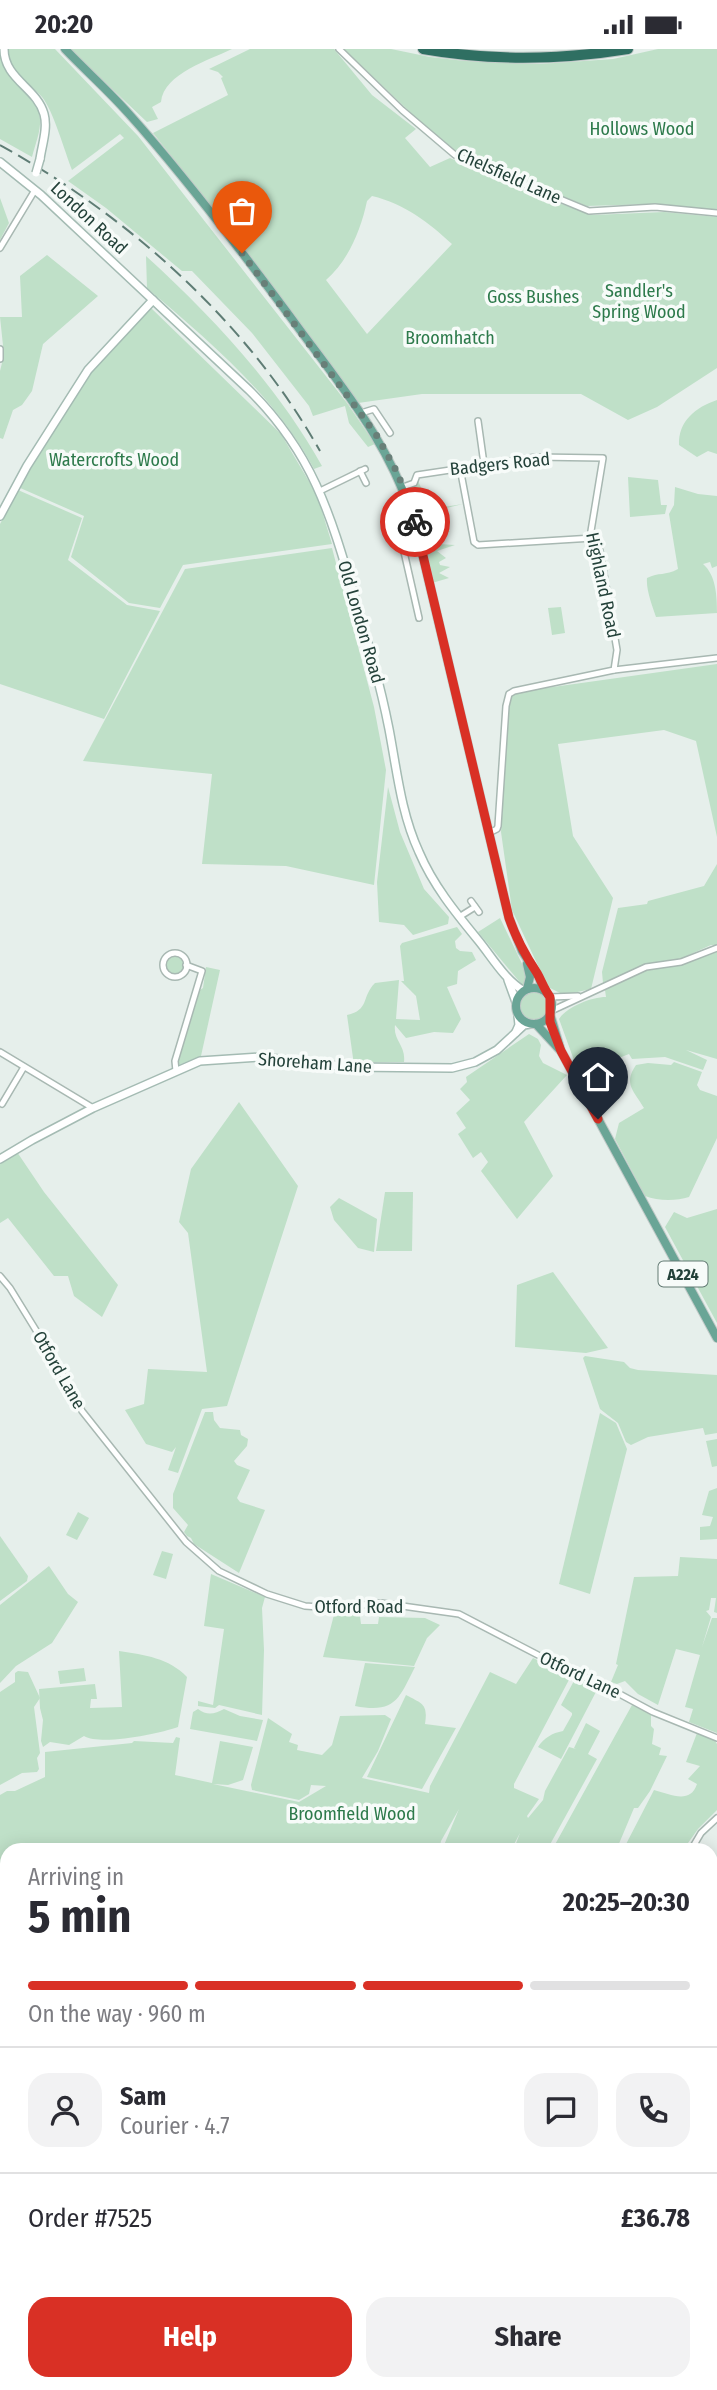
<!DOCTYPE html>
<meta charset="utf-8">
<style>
:root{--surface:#fff;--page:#f2f2f3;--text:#2b2b33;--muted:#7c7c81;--line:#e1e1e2;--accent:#d93025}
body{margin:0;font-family:"Fira Sans Condensed",sans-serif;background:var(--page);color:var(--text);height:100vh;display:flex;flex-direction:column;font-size:26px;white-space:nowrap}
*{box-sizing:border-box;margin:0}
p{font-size:23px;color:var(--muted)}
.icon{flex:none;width:38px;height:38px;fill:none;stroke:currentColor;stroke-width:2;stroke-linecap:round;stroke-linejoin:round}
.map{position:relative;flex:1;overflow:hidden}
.panel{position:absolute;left:0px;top:1794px;width:718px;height:548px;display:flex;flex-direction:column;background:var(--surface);border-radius:21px 21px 0 0;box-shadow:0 4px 18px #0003}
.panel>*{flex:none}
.pin{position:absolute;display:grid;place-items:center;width:60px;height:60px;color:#fff;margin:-72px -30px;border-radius:50% 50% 50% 0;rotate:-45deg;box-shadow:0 0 7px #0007}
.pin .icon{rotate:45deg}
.courier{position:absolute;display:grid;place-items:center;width:70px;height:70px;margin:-35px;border:5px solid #d93025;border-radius:50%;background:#fff;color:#222;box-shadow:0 2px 9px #0007}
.headline em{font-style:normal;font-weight:700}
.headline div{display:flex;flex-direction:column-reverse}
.headline{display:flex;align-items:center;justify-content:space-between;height:119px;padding:0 28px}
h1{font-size:46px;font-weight:700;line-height:52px}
.bar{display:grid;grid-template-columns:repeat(4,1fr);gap:10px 7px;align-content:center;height:84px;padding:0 28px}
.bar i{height:9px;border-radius:5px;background:var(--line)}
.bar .active{background:var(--accent)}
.bar p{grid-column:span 4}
.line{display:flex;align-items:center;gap:18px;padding:0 28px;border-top:2px solid var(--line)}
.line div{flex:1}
.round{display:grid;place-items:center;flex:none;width:74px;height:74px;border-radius:21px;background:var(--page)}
.cta{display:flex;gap:14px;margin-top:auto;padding:14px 28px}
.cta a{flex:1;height:80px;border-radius:21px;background:var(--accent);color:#fff;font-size:28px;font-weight:700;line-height:80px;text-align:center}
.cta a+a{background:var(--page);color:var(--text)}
.status{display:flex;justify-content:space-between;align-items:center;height:49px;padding:0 35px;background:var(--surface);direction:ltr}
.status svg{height:19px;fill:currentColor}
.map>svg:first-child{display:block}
.green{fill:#bfe0c8;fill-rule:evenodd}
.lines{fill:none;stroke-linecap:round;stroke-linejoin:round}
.street-casing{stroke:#a8b8b2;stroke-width:8}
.secondary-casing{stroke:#a4bbb3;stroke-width:10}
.primary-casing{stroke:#c2cac8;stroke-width:10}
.highway-casing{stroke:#c2cac8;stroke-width:12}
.street{stroke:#fff;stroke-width:5}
.secondary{stroke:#fff;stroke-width:7}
.primary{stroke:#6aa596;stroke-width:8}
.highway{stroke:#2f6f62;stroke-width:10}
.rail{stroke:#5f7d75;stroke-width:2;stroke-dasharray:14 7;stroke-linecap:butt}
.secondary-bridge-casing{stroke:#a4bbb3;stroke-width:10;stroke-linecap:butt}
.secondary-bridge{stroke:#fff;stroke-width:7}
.done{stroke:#687f78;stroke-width:7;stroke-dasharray:0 12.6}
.route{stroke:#d93025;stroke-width:9}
.labels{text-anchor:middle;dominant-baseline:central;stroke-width:7;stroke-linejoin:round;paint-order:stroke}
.shield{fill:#f7fbf9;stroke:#637a73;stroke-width:2}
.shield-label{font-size:16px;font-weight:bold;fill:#24423a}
.park-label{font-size:18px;fill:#2d7a4b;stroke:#f7fbf9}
.street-label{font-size:18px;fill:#24423a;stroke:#f7fbf9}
</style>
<div class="status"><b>20:20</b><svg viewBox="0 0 49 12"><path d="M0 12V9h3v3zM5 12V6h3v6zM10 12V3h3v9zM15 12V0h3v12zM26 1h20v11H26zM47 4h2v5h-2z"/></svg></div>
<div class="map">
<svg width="717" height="2341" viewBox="0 0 717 2341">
<rect width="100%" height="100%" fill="#e6efeb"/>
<g class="green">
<path d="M0,0c1,33 40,48 40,70 1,12 -5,26 -8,38l-32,-18z"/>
<path d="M6,0h49l83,87 209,267 28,41 -7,3 -19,-24 -4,-17 -32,10 -4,-10 -57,-73 -60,-62h-10l-76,-63 -38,-27 56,-43 -4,-4 -48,36c-7,-18 -19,-60 -30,-73 -14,-16 -34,-25 -36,-48z"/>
<path d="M70,0h162c-22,11 -68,24 -71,53l-9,5 6,12 -11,3z"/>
<path d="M250,0h84l38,46 44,34 -11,9 25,29 20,-9 86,37 57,20 71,-3 53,5v151l-60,39 -29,13 -47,-26h-159l-64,9 -122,-166 -83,-104 75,-38 -7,-17 2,-1 -5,-5 -9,-3zM372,147c33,8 56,26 80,48l-85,90 -41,-54c22,-19 35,-50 41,-79z"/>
<path d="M344,0h47l39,8 35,4 75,3 73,-5 45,-10h59v162l-65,-7 -65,2 -102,-41 -28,-13 -45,-38z"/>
<path d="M0,149l9,25 -9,17z"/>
<path d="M47,206l51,41 -55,48 -11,47 -10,14 -9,5 -10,29 -3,-1v-67l4,-16 -4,-38h22l-2,-41z"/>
<path d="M146,207c67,61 131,130 176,210l-8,3c-39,-73 -105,-128 -167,-181z"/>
<path d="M151,259l130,126 36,61 15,49 -149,21 -23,43 -31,-5 -58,-46 13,-41 -66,-29 73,-115z"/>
<path d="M717,351v54l-9,-3 -11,6 -18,-12c-1,-24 17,-38 38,-45z"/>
<path d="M628,428l30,3 3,25h6l-2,9 -35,3z"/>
<path d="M418,432l13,28 32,-5 -33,8 1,7h15l-13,5 1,7h16l-14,8 2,5 17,1 -18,6 9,7 -7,4 1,3 10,2 -11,6 10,5 -17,5 -23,-93 7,-4z"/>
<path d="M675,438l23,7 19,2v70l-5,2 -2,-6 -7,2c13,11 14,32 14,49l-61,4c-4,-12 -10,-27 -9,-39 12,-6 18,-2 31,-9l-9,-55 5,-9z"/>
<path d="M18,441l64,28 -14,42 59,45 33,6 -56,108 -104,-35v-160z"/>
<path d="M332,499l42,159 12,63 -12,115 -88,-19 -84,-2 10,-90 -129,-13 102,-192z"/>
<path d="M561,558l4,26 -13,2 -4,-27z"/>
<path d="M717,615v173l-21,-96 -32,-11 -106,14 15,92 40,62 -22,91 -27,6 -16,-8 -36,-77 -11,-78 9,-139z"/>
<path d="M388,738l12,45 24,57 25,28 -1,7 -35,11 -9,-10 -25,-3 -2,-40z"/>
<path d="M717,815v81h-6l-31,14 -35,6 -42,18 -1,-11 16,-64 29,-4 1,-3 56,-15z"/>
<path d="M500,869l26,54 1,5 -4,9 -45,-54z"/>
<path d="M457,878l5,7 -7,7 1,7 4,3 12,1 4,8 -18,11 -1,13 -10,3 14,32 -8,14 -19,-1 -28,6 -11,-13c-2,16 11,20 9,37h-37v3h-13l-7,-50c23,-5 14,-18 28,-32l24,-3 -3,39 24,1 -4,-24 -15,-15h3l-4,-35 2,-3z"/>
<path d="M712,902h5v108l-31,-9 21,10 -4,10 -38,-13 -33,2 -3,-5 -18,7 -15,19 -10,4 -11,-21 -16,-44c8,-12 32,-22 47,-22l-1,-7 42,-20 35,-6z"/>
<circle cx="175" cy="916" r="10"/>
<path d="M206,918l14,3 -19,86 -25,10 21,-74 6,-4z"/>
<circle cx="534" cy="957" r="15"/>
<path d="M529,985l9,5 3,6 -2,11 4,7 24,12 -43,47 29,54 -36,43 -36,-48 7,-9 -7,-10 -8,6 -15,-24 8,-6 -10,-15 14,-13 -10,-11 7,-7 -1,-5z"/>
<path d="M674,1013l28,10 -5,13 3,5 17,6v42l-28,59c-13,4 -31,4 -44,-1l-30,-57 4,-16 25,-15c-10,-17 -21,-24 -8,-43l12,-2 23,2z"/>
<path d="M239,1053l59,84 -71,220 -25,3 -24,64 -10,-3 8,-23 -4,5 -26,-8 -21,-34 19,-6 4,-35 59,3 -19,-139 -9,-11 12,-53z"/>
<path d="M17,1103l27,40 74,93 -16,32 -28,-21 -6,-20h-14l-46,-58 -8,5v-60z"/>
<path d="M385,1143h28l-1,59h-36z"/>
<path d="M339,1149l38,21 -3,33 -16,-4 -24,-28 -4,-13z"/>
<path d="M717,1160v114l-52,-96 9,-15 13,6z"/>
<path d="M553,1223l55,76 -22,5 -71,-6 2,-62z"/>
<path d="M585,1307l39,6 6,6 8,2 79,5v58l-12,2 -2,-7 -55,9 -17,8 -5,-3 -8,-19 -18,-14 -17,-51z"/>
<path d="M205,1363h8l1,8 6,8 20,2 1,5 7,4 -1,7 -13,15 3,4 13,5 -13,28 3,4 25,8 -26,63 -45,-29 -3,-6 -4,-2 -3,-4 4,-7 -15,-17v-14z"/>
<path d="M600,1364l16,10 11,26 -37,145 -31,-10z"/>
<path d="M717,1390v27l-5,1 -6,-26z"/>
<path d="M717,1439v51l-17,1v-13l10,-1 3,-9 -11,-2 7,-24z"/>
<path d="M78,1463l11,6 -12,22 -11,-5z"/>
<path d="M0,1487l28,40 -1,5 -27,20z"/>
<path d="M162,1502l11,3 -7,25 -13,-4z"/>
<path d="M680,1508l37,2v54l-3,-1 2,-14h-5l-2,12 -3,1 5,6 -9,30 10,-29h5v115l-28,-11 4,-13 -8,-2 15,-52 -24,-6 -18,56 -20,-11 -13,-13 -8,3 -6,-2 7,-17 -2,-1 18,-87 44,-1z"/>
<path d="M49,1517l19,28 10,8 -26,41 -36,23 -16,17v-78z"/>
<path d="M211,1525l54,23 -3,11 2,42 -2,65 -43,-10 -4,3 -17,-2v-5l15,4 11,-76 -20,-3z"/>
<path d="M359,1560l2,15h17l1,-7 46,1 15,7 -13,13 -13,28 -91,-9 12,-46z"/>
<path d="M119,1602c26,4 50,7 68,26l-9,50c-20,7 -77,19 -94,9l-15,9 -19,-3 -7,5 -2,-6 2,-21 -3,-12 -1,-19 56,-5 2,15h-6l-1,9 32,-1z"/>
<path d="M533,1609l38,18 -57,108v4l25,11 -12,17 1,2 15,-18 2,-9 24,-44 7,2 -2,-1 12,-25 14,8 -12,23 9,5 -50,91h-26l-6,-4 5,-13 -9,17h-69l17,-41 -18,32 -2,9h-432v289l-7,-1v-343l7,-4h8l30,-14v-25l87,-9 2,-2 39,2 3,-6 4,1 -5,37 37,8 8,-42 33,6 -10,33 -15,5 -15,-1 86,18 27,-16 -15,-1 -2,9 -10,6 -47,-10 -1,-5 17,-67 24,16 -3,8 9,3 -1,5 25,5 10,-10 8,-29 45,-1 6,4 -13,32 -16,27 67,15 1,-7 60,-114 26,12z"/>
<path d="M365,1614l50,4c-16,31 -19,47 -60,39z"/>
<path d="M84,1619l2,13 -26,3 -2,-13z"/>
<path d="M18,1622l10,1 12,26 -6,9 6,46 -3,5 2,11 -2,3 -15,1 -22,12v-93l15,-10v-9z"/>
<path d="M578,1629l20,10 -37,71 -23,-12c6,-9 14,-14 25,-16l9,-16v-2l-11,-8 14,-26z"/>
<path d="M406,1646c17,9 22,9 19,29l31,4 -34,61 -55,-12z"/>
<path d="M632,1656l19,9v12l3,3 -2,15 9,4 -2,7 8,1 -17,35 -12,17h-4l-16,38h-29l-5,4h-32z"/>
<path d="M198,1660c9,7 17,5 26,0l16,7 23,4 -6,21 -67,-12 3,-17z"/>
<path d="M697,1684l18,8 2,3v66l-19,19 -15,21h-60l31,-60c16,4 36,15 43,-6l-9,-5 12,-13 -14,-4z"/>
<path d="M0,2133l7,1v53l-7,3z"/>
<path d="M0,2254l7,3v31l-7,-3z"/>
<path d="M85,2335h61l10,6h-61z"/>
<path d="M282,2335h34l3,6h-38z"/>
</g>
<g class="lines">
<defs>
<g id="street">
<path d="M339,0l63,61 53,45 35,15 99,41 66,-4 62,6"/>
<path d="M0,199l35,-58"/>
<path d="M0,300v10"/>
<path d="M361,364l13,-4 16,24"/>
<path d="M478,372l6,43"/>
<path d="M460,419l14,74 4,3 115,-7"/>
<path d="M360,422l6,12"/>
<path d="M403,438l11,-4 3,-8 119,-18 67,1 -12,73 9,20 17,99 -3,20 -100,21 -5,3 -3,12 -8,120 -1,3 -8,4"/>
<path d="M320,442l45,-22"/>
<path d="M397,472l22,97"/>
<path d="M614,621l103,-12"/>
<path d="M471,852l8,11"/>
<path d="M459,868l16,-10"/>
<circle cx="175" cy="916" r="12"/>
<path d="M550,948l28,-1"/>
<path d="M551,962l95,-44 35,-5 36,-14"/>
<path d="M0,1003l93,56"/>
<path d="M176,1022l-1,-10 27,-90 -16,-6"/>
<path d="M2,1055l22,-37"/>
<path d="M0,1227l10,12 51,83 21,40 104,131 33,29 48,23 38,12 29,2 47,-5 78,11 79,41 76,36 39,21 64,26"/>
<path d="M691,1801l10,-17 16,-15"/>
<path d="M710,2094h7"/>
<path d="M710,2147l7,-2"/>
<path d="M710,2177l7,-1"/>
</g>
<g id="secondary">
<path d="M4,0c0,30 33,39 40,65 4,14 -2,31 -4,45"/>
<path d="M0,113l41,33 208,195c63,62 81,123 105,205 13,44 26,88 35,134 8,42 12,84 30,123 14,33 36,60 59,88 14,17 26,39 46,51"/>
<path d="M0,467l27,-50 61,-96 65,-70"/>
<path d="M508,931l8,22"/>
<path d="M516,983l3,-7 -1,-9"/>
<path d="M0,1110l32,-19 61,-32 107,-47 61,-4 87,10 104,1 23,-6 22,-12 27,-25 6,-1"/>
</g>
<g id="primary">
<path d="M65,0c21,22 44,42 64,65 60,67 118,144 171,216 49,66 94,120 117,201l92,387 13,33 17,26 4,13"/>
<circle cx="534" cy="957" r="18"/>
<path d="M527,940l3,-12 -3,-13"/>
<path d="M550,965l11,37 156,287"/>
<path d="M536,975l23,25"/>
</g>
<path id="highway" d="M423,0c68,12 137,11 205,0"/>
</defs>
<use href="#street" class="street-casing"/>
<use href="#secondary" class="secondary-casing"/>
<use href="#primary" class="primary-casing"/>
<use href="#highway" class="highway-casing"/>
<use href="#street" class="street"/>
<use href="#secondary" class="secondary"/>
<use href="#primary" class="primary"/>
<use href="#highway" class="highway"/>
<path class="rail" d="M0,96c129,72 247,176 320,306"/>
<defs>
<path id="secondary-bridge" d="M36,124l4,-14"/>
</defs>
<use href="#secondary-bridge" class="secondary-bridge-casing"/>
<use href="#secondary-bridge" class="secondary-bridge"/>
</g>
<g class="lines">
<path class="done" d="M242,204l135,183 21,38 17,48"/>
<path class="route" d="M415,473l94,396c7,20 16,37 28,55 5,9 7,16 13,24v25l3,8 8,21 37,68"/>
</g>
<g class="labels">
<rect class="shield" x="658.5" y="1212.5" width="49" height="25" rx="5"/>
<g class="shield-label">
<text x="683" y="1225">A224</text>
</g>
<g class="park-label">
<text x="642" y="80">Hollows Wood</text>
<text x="639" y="242">Sandler's<tspan x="639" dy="21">Spring Wood</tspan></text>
<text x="533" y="248">Goss Bushes</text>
<text x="450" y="289">Broomhatch</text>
<text x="114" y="411">Watercrofts Wood</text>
<text x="352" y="1765">Broomfield Wood</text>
</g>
<g class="street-label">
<text transform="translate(509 127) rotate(24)">Chelsfield Lane</text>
<text transform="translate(89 169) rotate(43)">London Road</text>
<text transform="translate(500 415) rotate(-6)">Badgers Road</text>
<text transform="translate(603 536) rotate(78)">Highland Road</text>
<text transform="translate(361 573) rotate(74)">Old London Road</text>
<text transform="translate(315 1014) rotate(4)">Shoreham Lane</text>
<text transform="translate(59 1321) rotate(60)">Otford Lane</text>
<text x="359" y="1558">Otford Road</text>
<text transform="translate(580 1626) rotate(25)">Otford Lane</text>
</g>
</g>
</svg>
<div class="pin" style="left:242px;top:204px;background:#ea580c"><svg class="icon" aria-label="bag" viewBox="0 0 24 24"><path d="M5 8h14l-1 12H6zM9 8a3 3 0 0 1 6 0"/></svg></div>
<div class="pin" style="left:598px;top:1070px;background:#1f2937"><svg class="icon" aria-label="home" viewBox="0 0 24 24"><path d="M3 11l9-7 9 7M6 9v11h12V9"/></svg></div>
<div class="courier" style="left:415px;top:473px"><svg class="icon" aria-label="bike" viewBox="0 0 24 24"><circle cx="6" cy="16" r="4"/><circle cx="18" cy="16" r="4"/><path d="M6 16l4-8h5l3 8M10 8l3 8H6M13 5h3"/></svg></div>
<section class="panel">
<div class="headline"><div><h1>5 min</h1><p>Arriving in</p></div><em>20:25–20:30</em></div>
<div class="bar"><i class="active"></i><i class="active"></i><i class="active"></i><i></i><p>On the way · 960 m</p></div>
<div class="line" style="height:126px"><a class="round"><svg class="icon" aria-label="person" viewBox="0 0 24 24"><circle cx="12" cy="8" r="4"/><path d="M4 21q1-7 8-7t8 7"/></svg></a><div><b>Sam</b><p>Courier · 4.7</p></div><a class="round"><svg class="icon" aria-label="chat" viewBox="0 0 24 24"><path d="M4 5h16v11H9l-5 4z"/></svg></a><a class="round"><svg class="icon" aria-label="phone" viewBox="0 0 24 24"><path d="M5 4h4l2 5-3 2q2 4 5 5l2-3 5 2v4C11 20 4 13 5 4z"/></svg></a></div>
<div class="line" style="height:91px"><div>Order #7525</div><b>£36.78</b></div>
<div class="cta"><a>Help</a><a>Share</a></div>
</section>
</div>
